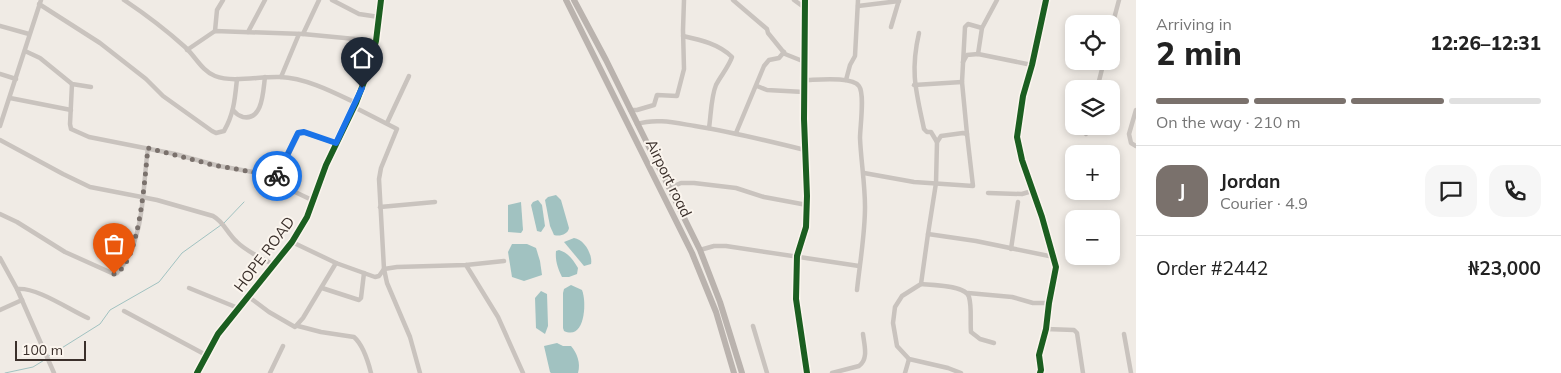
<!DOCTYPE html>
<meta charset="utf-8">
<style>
:root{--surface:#fff;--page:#f6f6f6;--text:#222;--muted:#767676;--line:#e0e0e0;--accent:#7a716c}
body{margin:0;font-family:Mulish,sans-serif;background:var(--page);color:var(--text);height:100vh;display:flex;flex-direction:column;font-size:19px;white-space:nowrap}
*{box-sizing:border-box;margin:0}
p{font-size:16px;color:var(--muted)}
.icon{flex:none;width:28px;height:28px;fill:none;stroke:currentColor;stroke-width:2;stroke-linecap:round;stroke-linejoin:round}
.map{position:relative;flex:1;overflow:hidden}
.drawer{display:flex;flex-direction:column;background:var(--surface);width:425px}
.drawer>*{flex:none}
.tools{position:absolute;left:1065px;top:15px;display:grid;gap:10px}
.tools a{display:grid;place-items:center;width:55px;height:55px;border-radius:10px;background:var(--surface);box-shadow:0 2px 8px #0003;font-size:25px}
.scale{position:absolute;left:15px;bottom:12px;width:71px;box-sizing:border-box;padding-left:5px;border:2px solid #3b302b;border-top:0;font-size:14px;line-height:18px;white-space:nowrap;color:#3b302b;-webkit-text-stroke:4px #fbf5ee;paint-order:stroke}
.pin{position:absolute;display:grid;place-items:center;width:42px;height:42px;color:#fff;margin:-51px -21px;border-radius:50% 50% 50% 0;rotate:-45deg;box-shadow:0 0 5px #0007}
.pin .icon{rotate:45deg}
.courier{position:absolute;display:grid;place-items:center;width:50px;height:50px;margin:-25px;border:4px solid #1a73e8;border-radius:50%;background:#fff;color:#222;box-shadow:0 1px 6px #0007}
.head em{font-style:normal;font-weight:800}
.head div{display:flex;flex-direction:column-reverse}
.head{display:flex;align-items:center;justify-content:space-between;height:85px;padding:0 20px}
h1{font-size:32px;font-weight:800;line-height:38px}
.bar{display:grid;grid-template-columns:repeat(4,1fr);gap:8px 5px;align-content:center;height:60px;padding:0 20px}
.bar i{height:6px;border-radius:4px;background:var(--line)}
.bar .current{background:var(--accent)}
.bar p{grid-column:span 4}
.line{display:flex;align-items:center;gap:12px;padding:0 20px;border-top:1px solid var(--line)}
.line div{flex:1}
.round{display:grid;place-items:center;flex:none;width:52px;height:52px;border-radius:15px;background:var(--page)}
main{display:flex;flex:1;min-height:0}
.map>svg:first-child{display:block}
.water{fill:#a1c2c1}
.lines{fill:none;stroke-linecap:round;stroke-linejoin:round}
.stream{stroke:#a1c2c1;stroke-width:1}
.street{stroke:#c9c3be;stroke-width:4.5}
.secondary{stroke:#bab3ae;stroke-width:6}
.cycleway-casing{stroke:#fbf5ee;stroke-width:9}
.cycleway{stroke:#1b5e20;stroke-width:6}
.done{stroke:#7a716c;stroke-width:5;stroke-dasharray:0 9}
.route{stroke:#1a73e8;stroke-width:6}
.labels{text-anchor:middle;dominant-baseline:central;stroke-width:4;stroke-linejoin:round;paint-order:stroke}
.street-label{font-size:15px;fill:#3b302b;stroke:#fbf5ee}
</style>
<main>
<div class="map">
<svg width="1136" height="373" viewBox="0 0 1136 373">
<rect width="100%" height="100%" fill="#f0ebe5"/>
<g class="water">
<path d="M556,195l5,5 8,28c-1,6 -9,9 -15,7l-4,-9 -5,-26 3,-3z"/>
<path d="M538,200l4,5 3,21 -4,6 -4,-1 -6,-26 2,-3z"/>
<path d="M521,202l2,28 -2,3 -13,-1v-27z"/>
<path d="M574,238c10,1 19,17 17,26l-7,2 -20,-24z"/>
<path d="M512,244h15l9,4 4,13 2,14 -18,6 -12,-4 -4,-25z"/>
<path d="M559,250c10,3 14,10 19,18l-1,6 -8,3h-7c-4,-8 -7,-16 -6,-26z"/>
<path d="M571,285l11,5c5,12 3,51 -18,41l-1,-3v-35l1,-4z"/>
<path d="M541,291l6,3 1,32 -3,8 -9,-6 -1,-30z"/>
<path d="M557,343l6,3h8c6,7 10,17 7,27h-27l-1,-1 -6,-26z"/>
</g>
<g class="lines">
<g class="stream">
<path d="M224,223l20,-21"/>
<path d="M49,356l51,-32 10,-14 49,-28 23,-29 39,-28"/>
<path d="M5,373l28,-6 13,-8"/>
</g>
<g class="street">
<path d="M124,0c21,14 42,30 61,47 10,9 17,24 30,29 19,7 45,0 65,1 26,1 53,15 76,26"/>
<path d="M332,0l27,14 20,3"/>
<path d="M733,0l34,29 1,4 17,21 20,8"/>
<path d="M794,0l11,8"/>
<path d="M805,0l-1,119 3,77 -1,31 -9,29 -1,43 11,74"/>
<path d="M39,4l61,39 46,36 17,17 49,35 4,2 8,-2c10,-17 11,-33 13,-52"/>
<path d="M858,6l41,-5"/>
<path d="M0,26l29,8"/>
<path d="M891,27l8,-27"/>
<path d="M1111,30l8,-30"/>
<path d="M215,31l2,-21 6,-10"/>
<path d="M248,32l17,-32"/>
<path d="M919,33c-9,39 -3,58 5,96l3,3h4l6,10"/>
<path d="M303,34l16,-34"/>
<path d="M683,36c18,4 36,8 49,21 -4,11 -11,18 -16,28 -5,12 -5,30 -7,43"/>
<path d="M187,50l28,-19 88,3 73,7"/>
<path d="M25,51l15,7 32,26 19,3"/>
<path d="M978,54l4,-26 15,-28"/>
<path d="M963,62l4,-7 11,-1 54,11"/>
<path d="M0,74l16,5"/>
<path d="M281,77l18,-43"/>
<path d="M804,80c12,0 48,-4 55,6 6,8 1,41 1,52 1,23 5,46 5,69 0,27 -5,55 -8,83"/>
<path d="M846,80l4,-15 5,-9 3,-56"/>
<path d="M72,84l-2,40 1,5 18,8 86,17 44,12 34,6 61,29"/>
<path d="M914,85l48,-3"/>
<path d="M757,86l10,4 37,2"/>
<path d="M1097,89l7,-28"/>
<path d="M10,98l61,12"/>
<path d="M354,107l43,22 -16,39 -2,11 5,90 3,14 23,54 10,36"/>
<path d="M630,110h7l17,-5 3,-10 20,1 7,-27 -1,-39 1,-30"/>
<path d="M1136,110l-7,24 2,9 5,3"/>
<path d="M234,111c3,4 5,5 9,6 20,4 20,-26 22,-40"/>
<path d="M387,123l22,-47"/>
<path d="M637,124c19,-6 39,-1 58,2 37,6 74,15 110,24"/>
<path d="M0,126l41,-126"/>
<path d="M736,133l28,-67 5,-6 10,-2 5,-6"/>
<path d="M1086,134l2,-8"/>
<path d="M0,140l63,34 27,13 67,13 56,16c11,6 14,17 24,26 10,10 25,16 37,23"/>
<path d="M864,173l50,9 59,4 -6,-52 -5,-52 3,-55 3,-3 14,4"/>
<path d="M275,182l24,-49 4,-1 33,11"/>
<path d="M669,188l12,-5h13l42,5 28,9 43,8"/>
<path d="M988,193l34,1 10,-3"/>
<path d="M380,207l55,-5"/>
<path d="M0,214l17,8 48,30 49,22 3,-1c29,-34 25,-84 31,-125"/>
<path d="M928,234l48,7 78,16"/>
<path d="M292,242l44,21 39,14 4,-1 5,-7 13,-2 69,-2 38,-4"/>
<path d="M1011,249l7,-47"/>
<path d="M700,250l14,-4h12l133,20"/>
<path d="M0,258l17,31 37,84"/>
<path d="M466,265l32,52 25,56"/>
<path d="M921,284c11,1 45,1 48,13 3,10 1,24 2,35l9,7 14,4"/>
<path d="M189,288l49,20"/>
<path d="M322,288l37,12 2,-2 3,-25"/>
<path d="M17,289c20,-2 51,20 71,29"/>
<path d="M968,293l44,4 21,6h16"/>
<path d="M249,297l20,15 26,15 8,-9 33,-55"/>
<path d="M0,310l22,-10"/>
<path d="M124,311l82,44"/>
<path d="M298,326l23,6 33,5c9,8 14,24 17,36"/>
<path d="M753,326l14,47"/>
<path d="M1046,329l28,1 3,3 6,40"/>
<path d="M1124,334l7,39"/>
<path d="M270,373l13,-27"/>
<path d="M832,373l27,-7c10,-7 5,-22 4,-32"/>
<path d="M905,373l4,-14"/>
<path d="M961,373l-13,-5 -39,-9 -12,-13 -4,-23 2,-16 7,-11 19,-12 7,-50 8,-51 1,-41 4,-6 22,-3 4,1"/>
<path d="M1040,373l1,-3 -2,-15 7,-26 3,-26 7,-36 -14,-50 -20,-57 -5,-23 6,-41 9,-31 14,-65"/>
</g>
<g class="secondary">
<path d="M566,0l126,253 24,59 18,61"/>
<path d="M574,0l32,60 94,190 20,52 22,71"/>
<path d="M197,373l21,-39 74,-92 15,-25 19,-52 30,-62 11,-29 9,-33 5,-41"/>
</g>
<defs>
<g id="cycleway">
<path d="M805,0l-1,119 3,77 -1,31 -9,29 -1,43 11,74"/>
<path d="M197,373l21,-39 74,-92 15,-25 19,-52 30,-62 11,-29 9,-33 5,-41"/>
<path d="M1040,373l1,-3 -2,-15 7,-26 3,-26 7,-36 -14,-50 -20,-57 -5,-23 6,-41 9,-31 14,-65"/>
</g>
</defs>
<use href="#cycleway" class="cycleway-casing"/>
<use href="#cycleway" class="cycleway"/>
</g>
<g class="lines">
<path class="done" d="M114,274c26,-8 31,-101 34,-126l65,17 40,7 22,10 2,-6"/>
<path class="route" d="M277,176l21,-43 6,-1 32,11 26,-55"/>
</g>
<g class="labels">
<g class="street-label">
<text transform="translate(669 178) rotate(64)">Airport road</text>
<text transform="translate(264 254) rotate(-53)">HOPE ROAD</text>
</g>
</g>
</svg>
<div class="tools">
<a><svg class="icon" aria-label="locate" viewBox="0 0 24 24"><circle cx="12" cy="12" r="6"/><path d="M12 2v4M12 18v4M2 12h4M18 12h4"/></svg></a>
<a><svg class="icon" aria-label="layers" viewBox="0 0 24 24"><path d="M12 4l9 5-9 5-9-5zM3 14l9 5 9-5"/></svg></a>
<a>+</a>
<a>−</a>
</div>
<div class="scale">100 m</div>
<div class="pin" style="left:114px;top:274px;background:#ea580c"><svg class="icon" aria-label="bag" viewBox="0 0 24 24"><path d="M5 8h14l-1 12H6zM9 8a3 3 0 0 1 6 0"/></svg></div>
<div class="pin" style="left:362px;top:88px;background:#1f2937"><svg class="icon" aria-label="home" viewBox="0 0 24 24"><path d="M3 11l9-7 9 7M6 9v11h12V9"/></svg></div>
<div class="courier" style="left:277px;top:176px"><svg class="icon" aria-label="bike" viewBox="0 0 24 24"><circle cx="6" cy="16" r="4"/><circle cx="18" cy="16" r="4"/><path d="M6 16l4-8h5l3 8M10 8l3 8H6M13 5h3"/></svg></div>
</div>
<section class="drawer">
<div class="head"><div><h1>2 min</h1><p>Arriving in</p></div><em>12:26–12:31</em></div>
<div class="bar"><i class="current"></i><i class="current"></i><i class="current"></i><i></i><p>On the way · 210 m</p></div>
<div class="line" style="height:90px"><b class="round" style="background:var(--accent);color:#fff">J</b><div><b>Jordan</b><p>Courier · 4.9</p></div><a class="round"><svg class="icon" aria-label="chat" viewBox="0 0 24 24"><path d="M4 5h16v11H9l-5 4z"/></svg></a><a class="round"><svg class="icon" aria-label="phone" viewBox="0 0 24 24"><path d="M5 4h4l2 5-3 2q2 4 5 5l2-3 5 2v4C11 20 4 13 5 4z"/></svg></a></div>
<div class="line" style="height:65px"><div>Order #2442</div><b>₦23,000</b></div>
</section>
</main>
